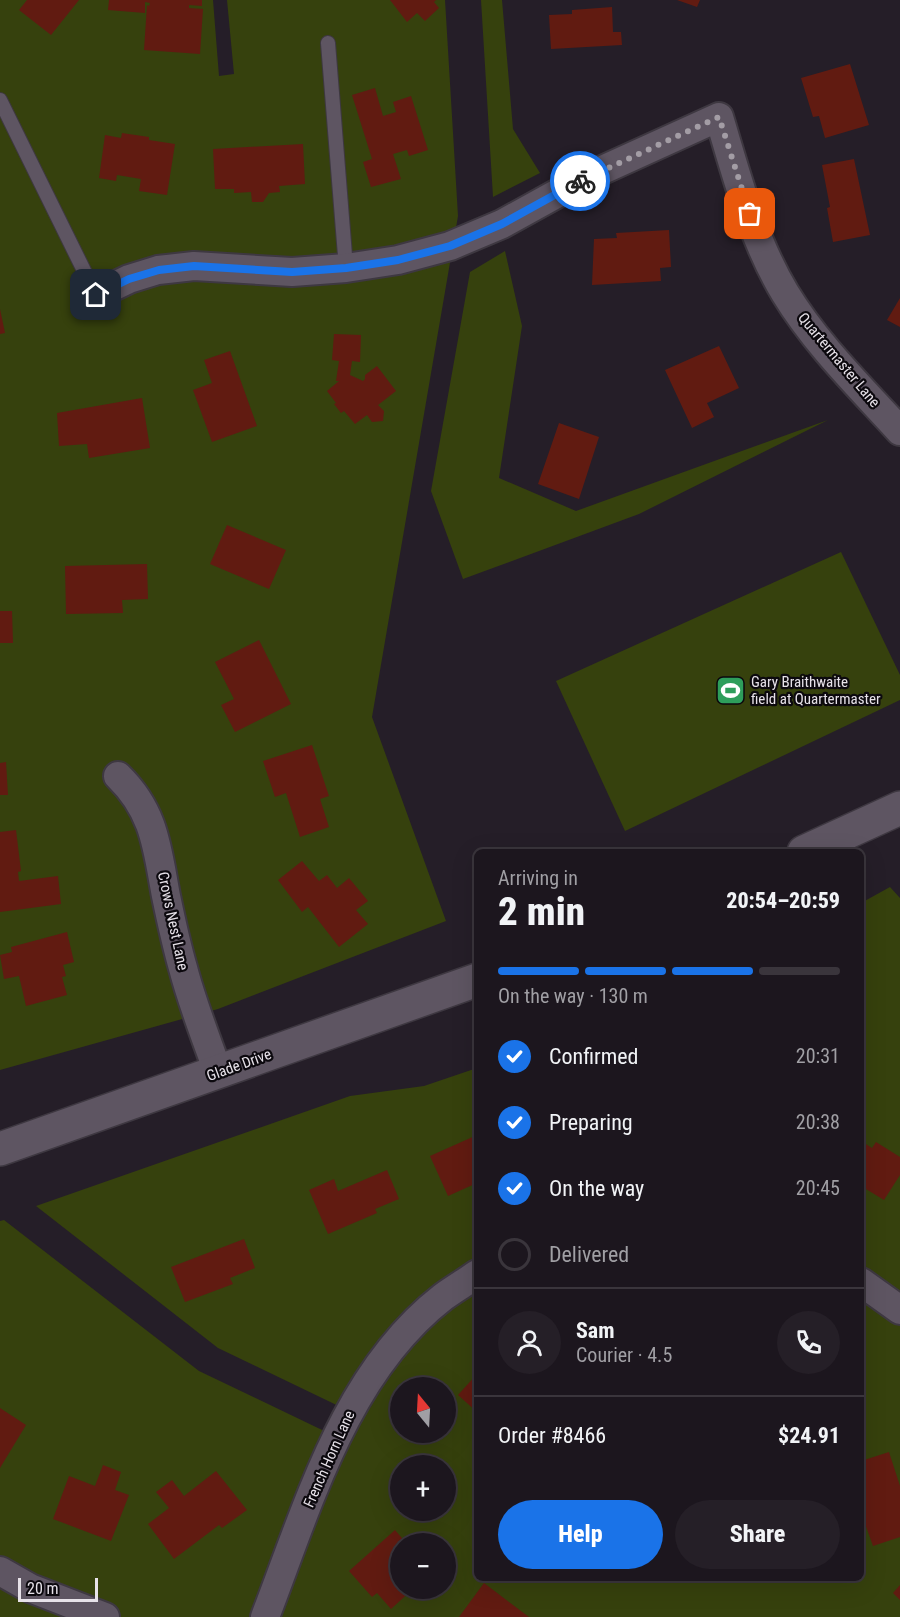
<!DOCTYPE html>
<meta charset="utf-8">
<style>
:root{--surface:#1c161e;--page:#251f27;--text:#f1f3f6;--muted:#a09fa4;--line:#3a353c;--accent:#1a73e8}
body{margin:0;font-family:"Roboto Condensed",sans-serif;background:var(--page);color:var(--text);height:100vh;display:flex;flex-direction:column;font-size:22px;white-space:nowrap}
*{box-sizing:border-box;margin:0}
p{font-size:20px;color:var(--muted)}
.icon{flex:none;width:33px;height:33px;fill:none;stroke:currentColor;stroke-width:2;stroke-linecap:round;stroke-linejoin:round}
.map{position:relative;flex:1;overflow:hidden}
.details{position:absolute;left:474px;top:849px;width:390px;height:732px;display:flex;flex-direction:column;background:var(--surface);border-radius:9px;box-shadow:0 6px 24px #0002,0 0 0 2px var(--line)}
.details>*{flex:none}
.needle{width:39px;rotate:342deg}
.controls{position:absolute;left:390px;top:1377px;display:grid;gap:12px}
.controls a{display:grid;place-items:center;width:66px;height:66px;border-radius:50%;background:var(--surface);box-shadow:0 6px 24px #0002,0 0 0 2px var(--line);font-size:30px}
.scale{position:absolute;left:18px;bottom:15px;width:80px;box-sizing:border-box;padding-left:6px;border:3px solid #e7e2e9;border-top:0;font-size:16px;line-height:21px;white-space:nowrap;color:#e7e2e9;-webkit-text-stroke:4px #0c090e;paint-order:stroke}
.pin{position:absolute;display:grid;place-items:center;width:51px;height:51px;color:#fff;margin:-26px;border-radius:12px;box-shadow:0 3px 9px #0006}
.courier{position:absolute;display:grid;place-items:center;width:60px;height:60px;margin:-30px;border:4px solid #1a73e8;border-radius:50%;background:#fff;color:#222;box-shadow:0 2px 8px #0007}
.summary em{font-style:normal;font-weight:800}
.summary div{display:flex;flex-direction:column-reverse}
.summary{display:flex;align-items:center;justify-content:space-between;height:102px;padding:0 24px}
h1{font-size:39px;font-weight:800;line-height:45px}
.bar{display:grid;grid-template-columns:repeat(4,1fr);gap:9px 6px;align-content:center;height:72px;padding:0 24px}
.bar i{height:8px;border-radius:4px;background:var(--line)}
.bar .on{background:var(--accent)}
.bar p{grid-column:span 4}
.line{display:flex;align-items:center;gap:15px;padding:0 24px;border-top:2px solid var(--line)}
.line div{flex:1}
.round{display:grid;place-items:center;flex:none;width:63px;height:63px;border-radius:32px;background:var(--page)}
ol{padding:0 24px;list-style:none}
li{display:flex;align-items:center;gap:18px;height:66px}
li p{margin-inline-start:auto}
li .icon{padding:6px;border-radius:50%;background:var(--accent);color:#fff;stroke-width:4}
li:last-child{color:var(--muted)}
li i{width:33px;height:33px;border:3px solid var(--line);border-radius:50%}
.button{display:flex;gap:12px;margin-top:auto;padding:12px 24px}
.button a{flex:1;height:69px;border-radius:36px;background:var(--accent);color:#fff;font-size:24px;font-weight:800;line-height:69px;text-align:center}
.button a+a{background:var(--page);color:var(--text)}
.map>svg:first-child{display:block}
.green{fill:#36410d;fill-rule:evenodd}
.building{fill:#611b11}
.lines{fill:none;stroke-linecap:round;stroke-linejoin:round}
.service-casing{stroke:#3e3841;stroke-width:16}
.minor-casing{stroke:#3e3841;stroke-width:32}
.tertiary-casing{stroke:#3e3841;stroke-width:36}
.service{stroke:#5e5562;stroke-width:14}
.minor{stroke:#5e5562;stroke-width:28}
.tertiary{stroke:#5e5562;stroke-width:33}
.done{stroke:#a39da5;stroke-width:6;stroke-dasharray:0 10.8}
.route{stroke:#1a73e8;stroke-width:8}
.labels{text-anchor:middle;dominant-baseline:central;stroke-width:4.5;stroke-linejoin:round;paint-order:stroke}
.street-label{font-size:15px;fill:#e7e2e9;stroke:#0c090e}
.poi-label{font-size:15px;fill:#e7e2e9;stroke:#0c090e;text-anchor:start}
</style>
<div class="map">
<svg width="900" height="1617" viewBox="0 0 900 1617">
<rect width="100%" height="100%" fill="#251e28"/>
<g class="green">
<path d="M0,0h213l6,76 15,-2 -7,-74h218l13,216 -86,501 74,204 -228,88 -218,61z"/>
<path d="M481,0h21l11,129 27,44 -47,24z"/>
<path d="M505,251l17,75 -23,152 77,33 252,-91 -189,94 -176,65 -32,-88 39,-219z"/>
<path d="M841,552l59,123v25l-275,131 -69,-150z"/>
<path d="M890,887l10,11v719h-900v-396l4,-1 195,151 146,70 4,-30 -131,-63 -182,-142 314,-110 74,-10 53,-18v510h384v-675zM400,1388h46v44h-46zM400,1466h46v44h-46zM400,1544h46v44h-46z"/>
</g>
<g class="building">
<path d="M27,0h52l-28,35 -32,-25z"/>
<path d="M109,0h93v6l-13,-1v3l14,1 -3,45 -56,-4 3,-45 2,1 1,-3 -5,-1v11l-37,-3z"/>
<path d="M390,0h46l-2,2 5,6 -14,13 -8,-8 -10,9z"/>
<path d="M677,0h23l-3,7z"/>
<path d="M612,7l1,25h8l1,13 -71,4 -2,-34 23,-1v-4z"/>
<path d="M850,64l19,61 -44,13 -6,-22 -6,1 -12,-39z"/>
<path d="M375,88l8,28 13,-4 -3,-10 18,-6 17,54 -19,6 -2,-6 -14,4 8,25 -30,8 -8,-25 9,-3 -20,-64z"/>
<path d="M122,133l27,4v3l26,4 -8,51 -28,-4 2,-12 -24,-4 -1,6 -17,-3 6,-43 16,3z"/>
<path d="M303,144l2,40 -26,2 1,6 -11,1 -6,9h-11l-1,-10 -17,1v-4h-19l-2,-40z"/>
<path d="M854,159l16,76 -37,7 -6,-34 3,-1 -8,-42z"/>
<path d="M669,230l2,37 -11,1 1,13 -69,4 2,-46 23,-1 -1,-5z"/>
<path d="M900,298v29l-13,-7z"/>
<path d="M0,309l5,24 -5,1z"/>
<path d="M334,334l27,1 -1,27 -8,-1 -2,14 13,6 2,-2v-4l12,-9 19,25 -18,14 6,6 -1,10 -11,1 -5,-7 -12,9 -11,-13 -3,2 -7,-9 2,-1 -9,-12 12,-10h-3l3,-20 -7,-1z"/>
<path d="M719,346l20,42 -32,15 7,14 -22,11 -27,-58z"/>
<path d="M230,351l27,75 -45,16 -19,-52 19,-7 -8,-23z"/>
<path d="M142,398l8,50 -61,10 -2,-14 -28,2 -2,-33z"/>
<path d="M559,423l40,14 -20,62 -41,-15z"/>
<path d="M227,525l59,25 -17,39 -59,-25z"/>
<path d="M147,564l1,35 -26,1 1,13 -57,1 -1,-48z"/>
<path d="M0,611h12l1,32h-13z"/>
<path d="M259,640l32,64 -56,28 -14,-27 13,-6 -19,-37z"/>
<path d="M312,745l17,51 -9,3 9,28 -29,10 -14,-44 -11,4 -12,-36z"/>
<path d="M6,762l2,33h-8v-32z"/>
<path d="M16,830l5,41 -3,1 1,9 39,-5 3,28 -61,8v-80z"/>
<path d="M302,861l17,20 8,-6 10,13 12,-10 19,23 -12,9 12,14 -29,23 -31,-40 -6,5 -24,-32z"/>
<path d="M67,932l7,30 -11,3 3,11 -4,1 5,18 -41,11 -7,-30 -15,3 -4,-24 12,-3 -1,-5z"/>
<path d="M477,1135v48l-29,13 -18,-40z"/>
<path d="M861,1141l11,7 4,-6 24,15v18l-16,25 -23,-14z"/>
<path d="M387,1170l12,29 -24,10 2,4 -49,21 -19,-44 25,-11 4,12z"/>
<path d="M244,1239l11,29 -25,10 3,6 -48,18 -14,-35z"/>
<path d="M477,1374v38l-19,-17z"/>
<path d="M0,1408l26,17 -26,43z"/>
<path d="M889,1452l11,34v51l-27,9 -10,-28 -2,1v-58z"/>
<path d="M103,1465l18,7 -6,18 14,5 -18,46 -58,-22 16,-43 26,10z"/>
<path d="M216,1471l31,39 -25,18 -3,-3 -45,34 -26,-35 21,-16 -13,-16 16,-12 12,16z"/>
<path d="M395,1530l12,14h-7v11l-5,5 5,6v22h14l-23,21 -14,-16 -5,4 -23,-26z"/>
<path d="M484,1583l45,34h-70z"/>
<path d="M900,1585v15l-7,-7z"/>
</g>
<g class="lines">
<defs>
<g id="service">
<path d="M328,43l18,225"/>
<path d="M0,100l96,195"/>
</g>
<g id="minor">
<path d="M96,295l33,-16 29,-9 36,-4 98,6 54,-4 52,-8 52,-14 52,-22 85,-47 132,-60c18,60 34,123 66,176 31,51 75,94 115,138"/>
<path d="M118,776c37,36 39,72 48,120 5,24 10,48 17,72 9,35 23,70 35,104"/>
<path d="M861,1282l39,28"/>
<path d="M0,1571l30,17 75,29"/>
<path d="M265,1617c43,-111 80,-244 178,-320 11,-8 23,-15 34,-23"/>
</g>
<g id="tertiary">
<path d="M804,852l96,-44"/>
<path d="M0,1149l477,-169"/>
</g>
</defs>
<use href="#service" class="service-casing"/>
<use href="#minor" class="minor-casing"/>
<use href="#tertiary" class="tertiary-casing"/>
<use href="#service" class="service"/>
<use href="#minor" class="minor"/>
<use href="#tertiary" class="tertiary"/>
</g>
<g class="lines">
<path class="done" d="M580,181l139,-64 31,97"/>
<path class="route" d="M96,295l33,-16 30,-9 35,-4 98,6 54,-4 52,-8 52,-14 52,-22 78,-43"/>
</g>
<defs>
<symbol id="stadium-square" viewBox="-11 -11 22 22"><rect x="-9" y="-9" width="18" height="18" rx="4" fill="#2e9e5b" stroke="#0c090e"/><path d="M0-5a6.5 5 0 1 0 0 10a6.5 5 0 1 0 0-10ZM-3.5-1.8h7v3.6h-7Z" fill="#fff"/></symbol>
</defs>
<g fill-rule="evenodd">
<use href="#stadium-square" x="714" y="674" width="33" height="33"/>
</g>
<g class="labels">
<g class="street-label">
<text transform="translate(839 360) rotate(50)">Quartermaster Lane</text>
<text transform="translate(173 921) rotate(78)">Crows Nest Lane</text>
<text transform="translate(239 1065) rotate(-20)">Glade Drive</text>
<text transform="translate(329 1459) rotate(-66)">French Horn Lane</text>
</g>
<g class="poi-label">
<text x="751" y="682">Gary Braithwaite<tspan x="751" dy="17">field at Quartermaster</tspan></text>
</g>
</g>
</svg>
<div class="controls">
<a><svg class="needle" viewBox="-14 -14 28 28"><path d="M0-13l5 13h-10z" fill="#e53935"/><path d="M0 13l5-13h-10z" fill="#a09fa4"/></svg></a>
<a>+</a>
<a>−</a>
</div>
<div class="scale">20 m</div>
<div class="pin" style="left:750px;top:214px;background:#ea580c"><svg class="icon" aria-label="bag" viewBox="0 0 24 24"><path d="M5 8h14l-1 12H6zM9 8a3 3 0 0 1 6 0"/></svg></div>
<div class="pin" style="left:96px;top:295px;background:#1f2937"><svg class="icon" aria-label="home" viewBox="0 0 24 24"><path d="M3 11l9-7 9 7M6 9v11h12V9"/></svg></div>
<div class="courier" style="left:580px;top:181px"><svg class="icon" aria-label="bike" viewBox="0 0 24 24"><circle cx="6" cy="16" r="4"/><circle cx="18" cy="16" r="4"/><path d="M6 16l4-8h5l3 8M10 8l3 8H6M13 5h3"/></svg></div>
<section class="details">
<div class="summary"><div><h1>2 min</h1><p>Arriving in</p></div><em>20:54–20:59</em></div>
<div class="bar"><i class="on"></i><i class="on"></i><i class="on"></i><i></i><p>On the way · 130 m</p></div>
<ol>
<li><svg class="icon" aria-label="check" viewBox="0 0 24 24"><path d="M5 12l5 5 9-10"/></svg>Confirmed<p>20:31</p></li>
<li><svg class="icon" aria-label="check" viewBox="0 0 24 24"><path d="M5 12l5 5 9-10"/></svg>Preparing<p>20:38</p></li>
<li><svg class="icon" aria-label="check" viewBox="0 0 24 24"><path d="M5 12l5 5 9-10"/></svg>On the way<p>20:45</p></li>
<li><i></i>Delivered</li>
</ol>
<div class="line" style="height:108px"><a class="round"><svg class="icon" aria-label="person" viewBox="0 0 24 24"><circle cx="12" cy="8" r="4"/><path d="M4 21q1-7 8-7t8 7"/></svg></a><div><b>Sam</b><p>Courier · 4.5</p></div><a class="round"><svg class="icon" aria-label="phone" viewBox="0 0 24 24"><path d="M5 4h4l2 5-3 2q2 4 5 5l2-3 5 2v4C11 20 4 13 5 4z"/></svg></a></div>
<div class="line" style="height:78px"><div>Order #8466</div><b>$24.91</b></div>
<div class="button"><a>Help</a><a>Share</a></div>
</section>
</div>
